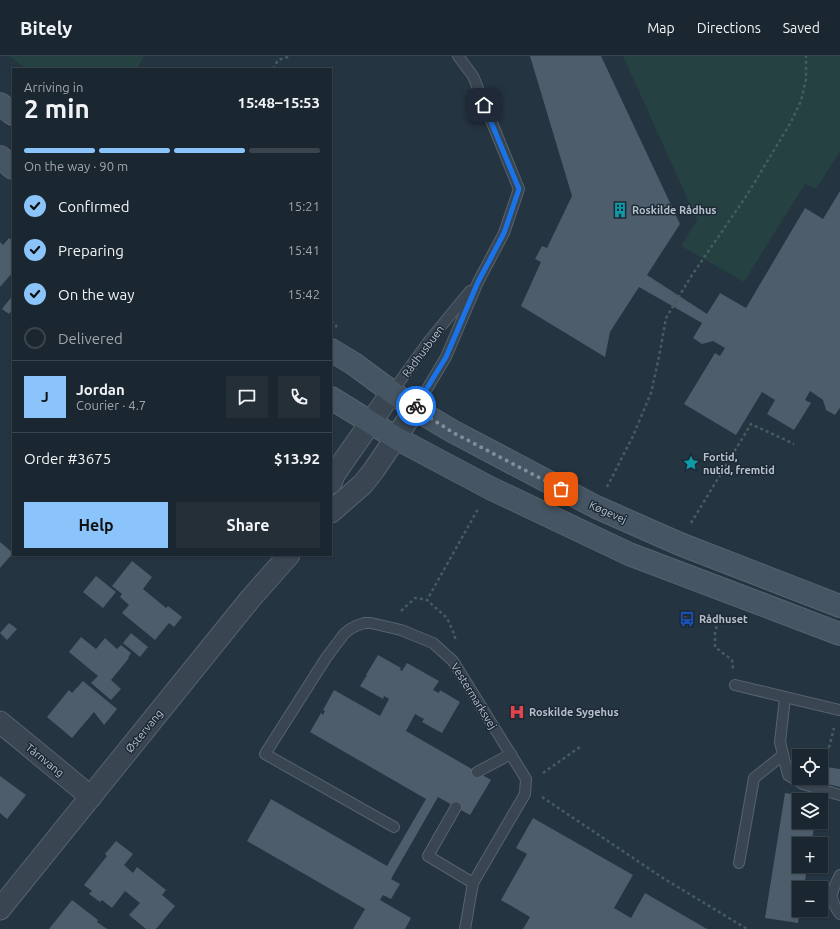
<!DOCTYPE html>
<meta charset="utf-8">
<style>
:root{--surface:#1b2730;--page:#242f38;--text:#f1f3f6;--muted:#a0a5ab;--line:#39444c;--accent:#8ac4fb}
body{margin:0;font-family:Ubuntu,sans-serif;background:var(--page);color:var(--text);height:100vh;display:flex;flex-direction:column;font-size:15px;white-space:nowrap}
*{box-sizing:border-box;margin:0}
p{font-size:13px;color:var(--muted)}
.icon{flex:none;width:22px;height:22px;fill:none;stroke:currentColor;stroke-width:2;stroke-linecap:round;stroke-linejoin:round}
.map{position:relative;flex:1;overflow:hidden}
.side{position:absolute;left:12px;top:12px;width:320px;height:488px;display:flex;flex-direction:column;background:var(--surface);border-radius:0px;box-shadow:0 1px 3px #0004,0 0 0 1px var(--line)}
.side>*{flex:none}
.buttons{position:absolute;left:792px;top:693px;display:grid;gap:8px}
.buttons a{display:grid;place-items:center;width:36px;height:36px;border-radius:0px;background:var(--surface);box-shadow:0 1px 3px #0004,0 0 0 1px var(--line);font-size:20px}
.pin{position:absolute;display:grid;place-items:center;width:34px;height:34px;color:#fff;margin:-17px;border-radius:8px;box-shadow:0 2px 6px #0006}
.courier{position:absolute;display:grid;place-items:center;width:40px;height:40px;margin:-20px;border:3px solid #1a73e8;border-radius:50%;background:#fff;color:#222;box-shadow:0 1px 5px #0007}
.headline em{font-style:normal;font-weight:700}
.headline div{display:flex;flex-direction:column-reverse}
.headline{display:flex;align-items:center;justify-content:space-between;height:68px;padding:0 12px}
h1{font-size:26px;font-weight:700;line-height:30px}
.bar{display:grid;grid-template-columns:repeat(4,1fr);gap:6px 4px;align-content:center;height:48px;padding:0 12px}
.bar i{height:5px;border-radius:3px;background:var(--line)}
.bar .on{background:var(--accent)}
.bar p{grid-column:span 4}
.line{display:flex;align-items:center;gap:10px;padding:0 12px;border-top:1px solid var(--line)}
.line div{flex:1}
.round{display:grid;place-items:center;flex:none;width:42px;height:42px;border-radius:0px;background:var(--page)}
ol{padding:0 12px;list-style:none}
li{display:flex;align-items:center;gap:12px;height:44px}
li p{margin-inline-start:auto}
li .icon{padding:4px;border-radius:50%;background:var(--accent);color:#111;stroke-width:4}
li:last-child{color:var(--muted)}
li i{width:22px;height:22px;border:2px solid var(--line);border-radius:50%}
.primary-button{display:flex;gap:8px;margin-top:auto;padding:8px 12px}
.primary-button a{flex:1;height:46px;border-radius:0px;background:var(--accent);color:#111;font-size:16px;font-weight:700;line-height:46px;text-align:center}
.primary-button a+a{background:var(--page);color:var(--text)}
header{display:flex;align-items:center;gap:24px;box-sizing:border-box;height:56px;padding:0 20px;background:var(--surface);border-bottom:1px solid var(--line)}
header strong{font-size:19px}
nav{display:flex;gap:22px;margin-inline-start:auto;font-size:14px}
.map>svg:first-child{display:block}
.green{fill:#264141}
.building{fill:#4d5d6b}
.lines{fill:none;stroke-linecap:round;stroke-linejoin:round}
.lane-casing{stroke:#56636e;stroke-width:12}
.street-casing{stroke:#56636e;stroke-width:23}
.secondary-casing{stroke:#56636e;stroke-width:24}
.path{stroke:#455d5d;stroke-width:2.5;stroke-dasharray:3 3;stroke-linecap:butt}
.lane{stroke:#394550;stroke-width:10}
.street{stroke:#394550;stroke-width:21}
.secondary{stroke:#465563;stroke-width:22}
.done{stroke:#828f9a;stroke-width:4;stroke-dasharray:0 7.2}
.route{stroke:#1a73e8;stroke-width:5}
.labels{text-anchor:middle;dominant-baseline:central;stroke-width:3;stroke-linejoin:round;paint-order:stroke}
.poi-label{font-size:11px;font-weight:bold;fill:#b5c0cb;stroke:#1d2a35;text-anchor:start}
.street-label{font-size:11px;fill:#b5c0cb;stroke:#1d2a35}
</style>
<header>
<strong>Bitely</strong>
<nav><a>Map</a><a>Directions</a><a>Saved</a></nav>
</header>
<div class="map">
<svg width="840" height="873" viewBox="0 0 840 873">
<rect width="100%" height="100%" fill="#243440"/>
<g class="green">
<path d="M9,0h135l-7,13h-111z"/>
<path d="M623,0h217v95l-24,38 -11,-5 -61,98 -63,-36 16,-26z"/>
</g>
<g class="building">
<path d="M530,0h71l79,168 -33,51 60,39 13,-21 26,15 59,-100 18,11 17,-28v217l-5,7 -9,-5 -3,-10 -13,-9 -5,9 6,3 -17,27 -27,-16 8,-14 -13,-8 -26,43 -52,-31 31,-51 5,3 5,-8 -12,-7 -11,3 -9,-6 9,-15 -63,-36 -29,45 -5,25 -84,-51 20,-44 -6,-3 7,-13 5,2 25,-52z"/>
<path d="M9,182l4,3v31l-13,15v-45l3,3z"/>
<path d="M13,239v14l-4,5 -7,-5z"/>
<path d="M0,486l13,11 -13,15z"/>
<path d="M132,505l20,16 -9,12 23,19 2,-2 14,11 -8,10 -5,-4 -14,17 -33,-27 7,-8 -9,-8 2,-3 -10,-8z"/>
<path d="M96,520l20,16 -13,16 -20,-16z"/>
<path d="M683,559l11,6 -2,5 -12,-5z"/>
<path d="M9,567l8,6 -10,11 -7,-7z"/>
<path d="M131,577l17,14 -8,10 -17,-14z"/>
<path d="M81,581l15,12 9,-11 12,11 4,-4 10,8 -3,5h1l-18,22 10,9 -10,11 -20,-17 7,-7 -29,-24z"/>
<path d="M378,599l23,13 -1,2 2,1 5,-8 32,18 -6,9 6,3 1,-3 20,12 -18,31 -20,-11 2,-3 -9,-5 -9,17 85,49 -21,35 -32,-18 -47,82 9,5 -9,15 -8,-4 -3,5 31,18 -6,11h-52l12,-20 -118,-68 24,-42 116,67 39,-67 -116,-67 11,-19 2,2 2,-4 -2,-1 11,-20 46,26 9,-17 -5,-3 -1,3 -23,-13 7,-11h-1z"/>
<path d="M83,625l34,28 -13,16 -10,-13 -22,26 -25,-21 22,-27 3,3z"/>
<path d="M826,711l14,2v18l-17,-4z"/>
<path d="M0,720l26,19 -19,24 -7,-6z"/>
<path d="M785,737l33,5v2h-19v22h16l-4,22h-12v22h8l-3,22h-5v22h1l-2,13 -33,-5z"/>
<path d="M533,762l100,57 -19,33 17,10 14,-25 62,36h-184l7,-12 -29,-17 26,-46 -11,-6z"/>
<path d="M116,785l17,13 -9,11 9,8 4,-6 29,23 -4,5 13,11 -19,23h-10l-17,-14 11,-12 -15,-12 -13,17 -10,-8 -2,2 -11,-8 3,-3 -8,-6 23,-29 -2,-2z"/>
<path d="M72,844l26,20 -1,2 10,7h-58z"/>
</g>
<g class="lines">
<defs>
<g id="lane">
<path d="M392,336l37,-51 41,-50"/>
<path d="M415,353l31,-52 32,-75 26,-49 15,-44 -46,-113 -15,-20"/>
<path d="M735,629l104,25"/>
<path d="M785,642l-5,44 8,33 15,9 37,11"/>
<path d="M477,716l34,-18"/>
<path d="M456,751l-28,49 45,27"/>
<path d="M394,771l-129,-73 61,-96 18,-24 6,-5 6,-3 8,-3h7l30,7 32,13 20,18 73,118 -1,15 -52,89 -8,46"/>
<path d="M739,807l15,-85 29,-23"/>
<path d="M840,819c-9,17 -12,23 0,39"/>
</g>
<g id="street">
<path d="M331,427l3,-8 13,-19 45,-64"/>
<path d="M331,456l32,-28 11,-14 41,-61"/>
<path d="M0,666l91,75"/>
<path d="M0,853l251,-311 38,-43"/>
</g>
<g id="secondary">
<path d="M0,48l13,10"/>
<path d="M0,101l13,11"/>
<path d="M331,294l23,14 61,45 37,22 144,76 84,37 160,62"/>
<path d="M331,342l65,40 94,50 139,66 211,80"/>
</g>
</defs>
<use href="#lane" class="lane-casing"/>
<use href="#street" class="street-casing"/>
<use href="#secondary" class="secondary-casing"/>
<g class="path">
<path d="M273,13l5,-9 13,-4"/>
<path d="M331,265l6,6"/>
<path d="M607,431l26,-51 18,-43 8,-36 7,-39 24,-40 57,-83 44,-73 10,-21 5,-22v-23"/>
<path d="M691,467l60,-99 43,20"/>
<path d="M401,555l14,-13 12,2"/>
<path d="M721,559l-6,16v16l17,13 1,9"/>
<path d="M455,583v-3l-8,-18 -20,-18 51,-91"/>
<path d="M823,715l11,-43"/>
<path d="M543,717l37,-26"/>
<path d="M542,741l121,81 84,51"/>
</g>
<use href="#lane" class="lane"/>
<use href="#street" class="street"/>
<use href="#secondary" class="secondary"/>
</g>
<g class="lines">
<path class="done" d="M416,350l-1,2 37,24 109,57"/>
<path class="route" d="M416,350l30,-49 32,-75 26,-49 15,-44 -35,-84"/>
</g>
<defs>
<symbol id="building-bare" viewBox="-9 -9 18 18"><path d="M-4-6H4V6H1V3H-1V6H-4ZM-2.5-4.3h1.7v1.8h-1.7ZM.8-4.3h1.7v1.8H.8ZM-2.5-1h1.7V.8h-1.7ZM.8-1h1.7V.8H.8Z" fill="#0f9aa8" stroke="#1d2a35" stroke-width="2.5" paint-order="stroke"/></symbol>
<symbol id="sight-bare" viewBox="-9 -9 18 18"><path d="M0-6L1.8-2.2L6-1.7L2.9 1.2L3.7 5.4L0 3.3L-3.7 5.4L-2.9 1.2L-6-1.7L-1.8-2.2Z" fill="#0f9aa8" stroke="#1d2a35" stroke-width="2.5" paint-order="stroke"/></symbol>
<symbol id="bus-bare" viewBox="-9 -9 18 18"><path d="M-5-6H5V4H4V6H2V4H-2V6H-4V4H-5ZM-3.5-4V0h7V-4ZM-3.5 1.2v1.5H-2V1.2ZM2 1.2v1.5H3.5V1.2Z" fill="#1a4fb4" stroke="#1d2a35" stroke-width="2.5" paint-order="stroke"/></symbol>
<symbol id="hospital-bare" viewBox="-9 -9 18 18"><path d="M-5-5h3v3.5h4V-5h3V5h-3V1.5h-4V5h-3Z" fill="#e0444e" stroke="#1d2a35" stroke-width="2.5" paint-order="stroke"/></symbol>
</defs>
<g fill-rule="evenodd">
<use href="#building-bare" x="609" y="143" width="22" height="22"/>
<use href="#sight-bare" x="680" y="396" width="22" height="22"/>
<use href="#bus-bare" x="676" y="552" width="22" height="22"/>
<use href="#hospital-bare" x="506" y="645" width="22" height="22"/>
</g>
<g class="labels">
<g class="poi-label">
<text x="632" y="154">Roskilde Rådhus</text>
<text x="703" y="401">Fortid,<tspan x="703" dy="13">nutid, fremtid</tspan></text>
<text x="699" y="563">Rådhuset</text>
<text x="529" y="656">Roskilde Sygehus</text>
</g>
<g class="street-label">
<text transform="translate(423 295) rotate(-53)">Rådhusbuen</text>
<text transform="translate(608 456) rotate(24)">Køgevej</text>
<text transform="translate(474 640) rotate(58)">Vestermarksvej</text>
<text transform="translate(144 675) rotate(-51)">Østervang</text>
<text transform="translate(45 704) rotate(39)">Tårnvang</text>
</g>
</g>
</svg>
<div class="buttons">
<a><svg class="icon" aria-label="locate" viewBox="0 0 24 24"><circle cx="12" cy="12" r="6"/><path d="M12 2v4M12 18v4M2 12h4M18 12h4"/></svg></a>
<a><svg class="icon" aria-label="layers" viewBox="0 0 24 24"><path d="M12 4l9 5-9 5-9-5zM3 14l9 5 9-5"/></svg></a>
<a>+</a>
<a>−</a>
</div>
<div class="pin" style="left:561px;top:433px;background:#ea580c"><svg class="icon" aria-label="bag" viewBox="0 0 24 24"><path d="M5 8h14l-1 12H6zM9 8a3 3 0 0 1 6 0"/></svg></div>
<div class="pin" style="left:484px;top:49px;background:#1f2937"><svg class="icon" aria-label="home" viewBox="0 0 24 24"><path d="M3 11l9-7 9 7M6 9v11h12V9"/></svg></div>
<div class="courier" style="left:416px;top:350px"><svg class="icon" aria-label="bike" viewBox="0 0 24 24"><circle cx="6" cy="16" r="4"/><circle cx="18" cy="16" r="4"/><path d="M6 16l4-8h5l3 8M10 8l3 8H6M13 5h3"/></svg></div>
<section class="side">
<div class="headline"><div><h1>2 min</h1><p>Arriving in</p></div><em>15:48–15:53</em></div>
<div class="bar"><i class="on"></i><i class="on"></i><i class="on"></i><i></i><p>On the way · 90 m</p></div>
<ol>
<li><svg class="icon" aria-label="check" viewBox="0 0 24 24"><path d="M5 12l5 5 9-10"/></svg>Confirmed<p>15:21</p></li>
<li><svg class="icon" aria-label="check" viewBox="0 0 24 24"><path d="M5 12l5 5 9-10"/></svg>Preparing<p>15:41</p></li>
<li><svg class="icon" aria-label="check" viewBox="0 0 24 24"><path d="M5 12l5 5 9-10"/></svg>On the way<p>15:42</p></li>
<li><i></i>Delivered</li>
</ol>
<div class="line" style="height:72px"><b class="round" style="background:var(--accent);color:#111">J</b><div><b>Jordan</b><p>Courier · 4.7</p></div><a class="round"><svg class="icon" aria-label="chat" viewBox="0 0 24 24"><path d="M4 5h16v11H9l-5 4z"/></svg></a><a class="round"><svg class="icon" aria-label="phone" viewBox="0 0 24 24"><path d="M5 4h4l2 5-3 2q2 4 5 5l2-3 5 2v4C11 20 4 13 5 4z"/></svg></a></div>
<div class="line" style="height:52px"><div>Order #3675</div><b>$13.92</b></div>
<div class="primary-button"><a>Help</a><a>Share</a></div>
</section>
</div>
